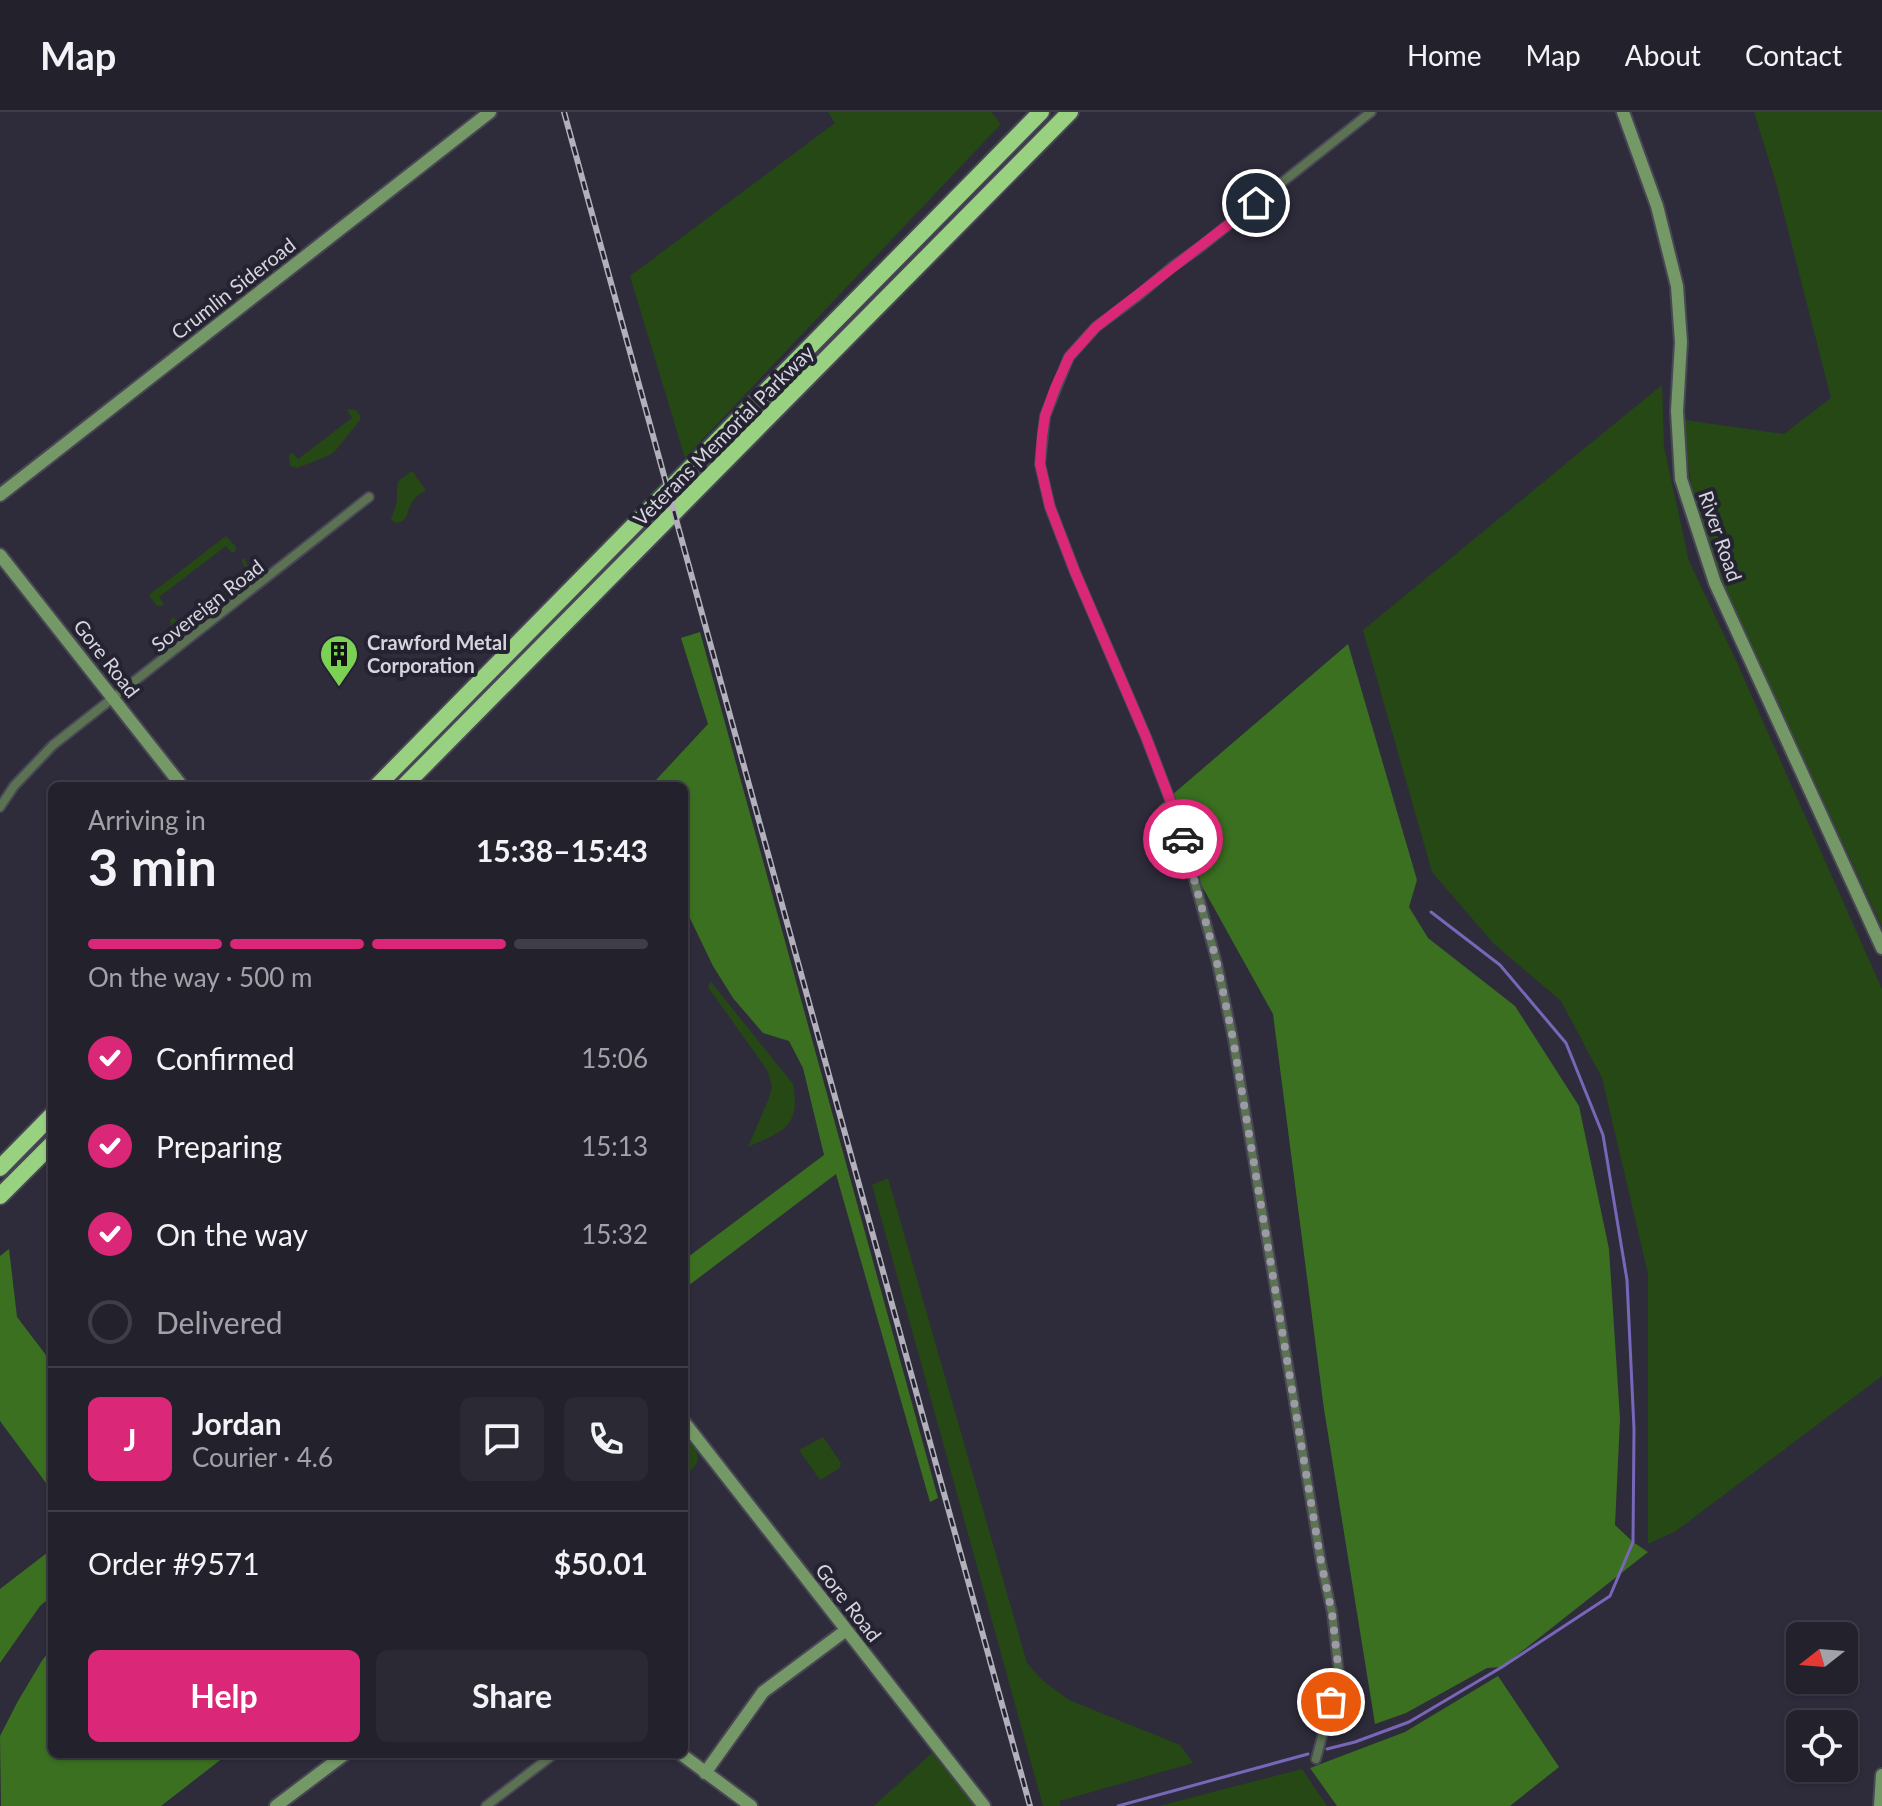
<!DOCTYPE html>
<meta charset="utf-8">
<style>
:root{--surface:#22212c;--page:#2a2934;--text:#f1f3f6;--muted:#a2a3a9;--line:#3f3e48;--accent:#db2777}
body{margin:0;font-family:Lato,sans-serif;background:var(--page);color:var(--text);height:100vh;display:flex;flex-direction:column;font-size:30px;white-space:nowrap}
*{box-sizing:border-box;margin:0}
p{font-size:26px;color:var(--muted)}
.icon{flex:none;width:44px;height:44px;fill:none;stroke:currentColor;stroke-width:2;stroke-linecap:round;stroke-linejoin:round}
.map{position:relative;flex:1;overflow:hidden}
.panel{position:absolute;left:48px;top:670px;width:640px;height:976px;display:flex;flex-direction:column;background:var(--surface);border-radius:12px;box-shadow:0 2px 6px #0004,0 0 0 2px var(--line)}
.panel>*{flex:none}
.needle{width:52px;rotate:253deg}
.controls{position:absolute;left:1786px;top:1510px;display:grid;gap:16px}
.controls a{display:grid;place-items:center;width:72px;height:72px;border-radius:12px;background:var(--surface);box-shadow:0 2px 6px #0004,0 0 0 2px var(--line);font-size:40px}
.pin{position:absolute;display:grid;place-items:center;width:68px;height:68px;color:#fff;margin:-34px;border:4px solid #fff;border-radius:50%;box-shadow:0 2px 8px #0007}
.courier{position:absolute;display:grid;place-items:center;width:80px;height:80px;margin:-40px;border:6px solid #db2777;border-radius:50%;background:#fff;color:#222;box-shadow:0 2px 10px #0007}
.head em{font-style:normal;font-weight:700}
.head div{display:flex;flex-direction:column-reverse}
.head{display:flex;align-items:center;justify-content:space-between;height:136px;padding:0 40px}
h1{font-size:52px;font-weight:700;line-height:60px}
.bar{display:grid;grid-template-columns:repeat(4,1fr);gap:12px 8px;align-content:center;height:96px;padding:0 40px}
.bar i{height:10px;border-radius:6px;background:var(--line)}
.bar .current{background:var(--accent)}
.bar p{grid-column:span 4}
.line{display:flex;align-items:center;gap:20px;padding:0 40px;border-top:2px solid var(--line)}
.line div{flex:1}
.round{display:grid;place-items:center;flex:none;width:84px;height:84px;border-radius:12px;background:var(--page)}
ol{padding:0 40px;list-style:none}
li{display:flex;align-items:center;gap:24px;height:88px}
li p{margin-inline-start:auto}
li .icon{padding:8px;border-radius:50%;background:var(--accent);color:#fff;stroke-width:4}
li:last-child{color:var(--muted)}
li i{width:44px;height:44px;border:4px solid var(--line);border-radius:50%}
.button{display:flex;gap:16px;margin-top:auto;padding:16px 40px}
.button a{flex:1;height:92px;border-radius:12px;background:var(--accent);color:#fff;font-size:32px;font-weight:700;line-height:92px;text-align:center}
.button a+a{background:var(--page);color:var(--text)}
header{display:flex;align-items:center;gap:48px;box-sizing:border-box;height:112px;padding:0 40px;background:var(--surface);border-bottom:2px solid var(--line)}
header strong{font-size:38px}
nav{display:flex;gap:44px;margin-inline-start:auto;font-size:28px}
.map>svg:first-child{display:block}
.green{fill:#254814}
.forest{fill:#3b7021}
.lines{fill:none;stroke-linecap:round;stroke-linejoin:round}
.stream{stroke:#7867b9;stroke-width:3}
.street-casing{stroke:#494755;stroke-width:12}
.secondary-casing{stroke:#494755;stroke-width:16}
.highway-casing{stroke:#494755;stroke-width:20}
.street{stroke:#5c7353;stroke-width:8}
.secondary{stroke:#749966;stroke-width:12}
.highway{stroke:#98d180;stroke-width:16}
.rail-casing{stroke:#b2b0bb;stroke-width:6}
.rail{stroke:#252331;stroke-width:3;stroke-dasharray:9;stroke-linecap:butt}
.done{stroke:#9b9aa5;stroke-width:8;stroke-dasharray:0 14.4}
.route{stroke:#db2777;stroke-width:10}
.labels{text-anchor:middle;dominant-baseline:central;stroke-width:8;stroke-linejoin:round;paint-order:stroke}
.street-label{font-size:20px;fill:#d6d5de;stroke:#252331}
.poi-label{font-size:20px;font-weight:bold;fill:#d6d5de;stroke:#252331;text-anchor:start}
</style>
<header>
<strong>Map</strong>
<nav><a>Home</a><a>Map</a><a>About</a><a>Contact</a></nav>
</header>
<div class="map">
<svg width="1882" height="1694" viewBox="0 0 1882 1694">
<rect width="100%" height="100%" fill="#2e2c3b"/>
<g class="green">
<path d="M828,0h163l10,12 -316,334 -55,-182 205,-153z"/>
<path d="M1754,0h128v815l-159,-343c-22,-51 -38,-108 -38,-164l99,14 47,-36 -55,-215z"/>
<path d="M1662,273l2,62 25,114 44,93 149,335v387l-206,155 -28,13v-270l-46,-196 -41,-77 -67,-57 -62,-72 -69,-242z"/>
<path d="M350,297l6,1 4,5v5l-24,30 -6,5 -33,13 -7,-2 -1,-10 3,-4 6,7 54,-41 -5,-8z"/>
<path d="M412,359l14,19c-6,4 -12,8 -15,14 -6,11 -2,18 -16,19l-4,-4c2,-7 6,-13 6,-20 0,-20 -1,-16 15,-28z"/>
<path d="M226,424l10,11 -1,5h-4l-5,-6 -67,51 5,8 -7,1 -8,-11z"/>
<path d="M244,446c5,10 8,18 2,29l-56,42 -9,1 -8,-2 -3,-7 3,-4 6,6 69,-51 -7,-12z"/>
<path d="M711,870l82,102c8,43 -10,47 -45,63l21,-49 3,-12 -5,-16 -59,-83z"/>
<path d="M888,1066l139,485 14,16 28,21 111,45 13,18 -133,38v5h-17l-171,-621z"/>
<path d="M684,1322c12,16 22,25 3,40l-3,-4z"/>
<path d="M823,1325l18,26 -1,5 -20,12 -21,-30z"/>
<path d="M932,1641l43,53h-101z"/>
<path d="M1302,1657l25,37h-168z"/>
</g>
<g class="forest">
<path d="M700,520l238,866 -8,4 -94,-328 -152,115v-29l140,-105 -21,-87 -14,-27 -26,-8 -30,-35 -20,-32 -26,-54 -3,-7v-119h-23l-5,-6 52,-56 -27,-86z"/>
<path d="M1348,532l69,236 -8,27 19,31 87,68 64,100 30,143 11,170 -5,106 18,17 15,10 -146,115 -15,1 -81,45 -31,11 -51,-315 -51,-395 -115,-207z"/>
<path d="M9,1137l8,68 35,46v128l-52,-70v-165z"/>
<path d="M52,1437v47l-12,10 -40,57v-74z"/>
<path d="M52,1537v105h176l-67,52h-160l-1,-70 18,-35 25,-42z"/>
<path d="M1498,1564l61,91 -49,39h-173l-27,-38 95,-36z"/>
</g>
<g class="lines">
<g class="stream">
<path d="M1327,1637l28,-7 54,-20 93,-55 108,-71 23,-54 1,-113 -7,-149 -24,-145 -37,-92 -66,-78 -69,-53"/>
<path d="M1118,1694l190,-52"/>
</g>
<defs>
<g id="street">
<path d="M0,695l14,-21 39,-41 316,-248"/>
<path d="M1316,1647l23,-85 -7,-61 -11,-51 -88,-523 -16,-76 -40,-145 -31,-81 -71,-165 -25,-65 -10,-43 5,-48 24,-59 27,-30 43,-32 33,-28 27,-19 172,-136"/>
<path d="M486,1694l68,-52"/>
</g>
<g id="secondary">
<path d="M1623,0l34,94 20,80 4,56 -4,69 4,68 34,104 167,365"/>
<path d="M0,383l490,-383"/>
<path d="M0,443l182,231"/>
<path d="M684,1310l300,384"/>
<path d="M681,1642l70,52"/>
<path d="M705,1661l58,-81 82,-61"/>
<path d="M276,1694l69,-52"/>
<path d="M1880,1694l2,-31"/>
</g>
<g id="highway">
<path d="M377,674l664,-674"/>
<path d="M404,674l666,-674"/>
<path d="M0,1056l52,-53"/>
<path d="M0,1084l52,-52"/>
</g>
</defs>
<use href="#street" class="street-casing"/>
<use href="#secondary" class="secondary-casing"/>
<use href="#highway" class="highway-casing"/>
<use href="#street" class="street"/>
<use href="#secondary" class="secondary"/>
<use href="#highway" class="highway"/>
<defs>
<path id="rail" d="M564,0l466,1694"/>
</defs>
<use href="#rail" class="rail-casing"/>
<use href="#rail" class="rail"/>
</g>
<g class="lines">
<path class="done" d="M1183,727l34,124 16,76 88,523 11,51 7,61 -8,28"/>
<path class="route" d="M1183,727l-6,-21 -31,-81 -71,-165 -25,-65 -10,-43 2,-28 3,-20 10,-28 14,-31 27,-30 160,-124"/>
</g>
<defs>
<symbol id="building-pin" viewBox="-11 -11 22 30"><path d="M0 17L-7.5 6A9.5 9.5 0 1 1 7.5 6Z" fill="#7cd155" stroke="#252331"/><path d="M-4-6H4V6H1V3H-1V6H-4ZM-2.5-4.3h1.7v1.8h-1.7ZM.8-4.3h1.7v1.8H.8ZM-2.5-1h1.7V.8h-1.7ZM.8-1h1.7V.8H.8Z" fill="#111"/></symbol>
</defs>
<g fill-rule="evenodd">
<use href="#building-pin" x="317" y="520" width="44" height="60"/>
</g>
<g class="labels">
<g class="street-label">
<text transform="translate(233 176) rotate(-38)">Crumlin Sideroad</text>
<text transform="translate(723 323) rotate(-45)">Veterans Memorial Parkway</text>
<text transform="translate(1721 424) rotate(71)">River Road</text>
<text transform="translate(207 493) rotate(-38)">Sovereign Road</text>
<text transform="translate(107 546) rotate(52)">Gore Road</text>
<text transform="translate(849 1490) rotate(52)">Gore Road</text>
</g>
<g class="poi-label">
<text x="367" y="530">Crawford Metal<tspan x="367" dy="23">Corporation</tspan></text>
</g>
</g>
</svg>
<div class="controls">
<a><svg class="needle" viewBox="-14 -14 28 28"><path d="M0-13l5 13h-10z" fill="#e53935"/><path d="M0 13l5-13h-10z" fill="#a2a3a9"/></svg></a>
<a><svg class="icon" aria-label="locate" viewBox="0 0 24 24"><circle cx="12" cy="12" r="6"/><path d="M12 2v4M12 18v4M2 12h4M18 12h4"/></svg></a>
</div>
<div class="pin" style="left:1331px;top:1590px;background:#ea580c"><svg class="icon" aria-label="bag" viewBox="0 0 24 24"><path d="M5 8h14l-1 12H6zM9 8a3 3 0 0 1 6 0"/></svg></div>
<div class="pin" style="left:1256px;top:91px;background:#1f2937"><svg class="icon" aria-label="home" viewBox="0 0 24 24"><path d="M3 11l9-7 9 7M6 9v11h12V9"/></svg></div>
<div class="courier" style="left:1183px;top:727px"><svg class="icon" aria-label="car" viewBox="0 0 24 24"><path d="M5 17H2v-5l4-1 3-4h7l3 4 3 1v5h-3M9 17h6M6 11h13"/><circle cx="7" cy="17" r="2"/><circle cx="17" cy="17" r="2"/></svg></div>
<section class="panel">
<div class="head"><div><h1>3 min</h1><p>Arriving in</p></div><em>15:38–15:43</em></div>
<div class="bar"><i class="current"></i><i class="current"></i><i class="current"></i><i></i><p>On the way · 500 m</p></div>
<ol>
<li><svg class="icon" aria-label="check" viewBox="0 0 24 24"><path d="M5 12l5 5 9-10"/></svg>Confirmed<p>15:06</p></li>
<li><svg class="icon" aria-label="check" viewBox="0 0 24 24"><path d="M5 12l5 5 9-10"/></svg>Preparing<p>15:13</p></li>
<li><svg class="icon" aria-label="check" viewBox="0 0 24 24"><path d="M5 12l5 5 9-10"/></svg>On the way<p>15:32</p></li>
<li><i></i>Delivered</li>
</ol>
<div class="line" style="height:144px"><b class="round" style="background:var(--accent);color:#fff">J</b><div><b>Jordan</b><p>Courier · 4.6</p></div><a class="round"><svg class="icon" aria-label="chat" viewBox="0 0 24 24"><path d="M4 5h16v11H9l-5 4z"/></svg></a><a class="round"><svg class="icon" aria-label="phone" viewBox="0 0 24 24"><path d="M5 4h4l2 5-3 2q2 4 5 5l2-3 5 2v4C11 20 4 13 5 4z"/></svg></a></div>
<div class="line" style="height:104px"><div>Order #9571</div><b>$50.01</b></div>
<div class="button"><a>Help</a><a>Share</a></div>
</section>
</div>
